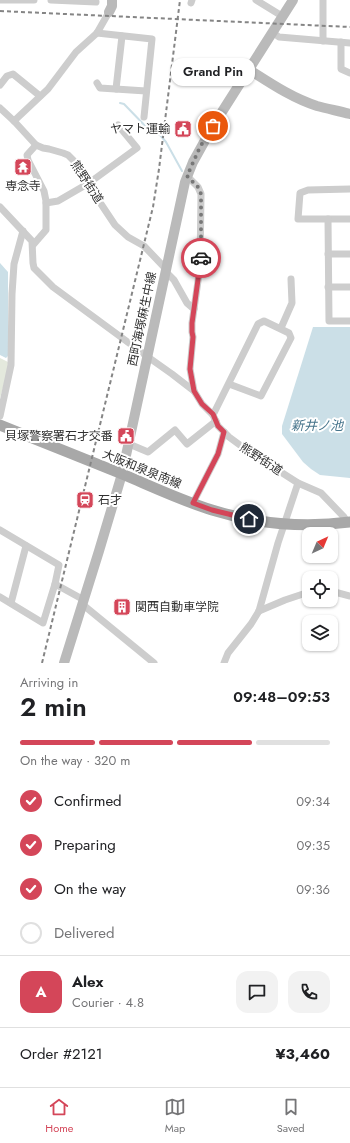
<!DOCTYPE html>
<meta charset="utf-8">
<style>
:root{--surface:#fff;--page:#f2f2f2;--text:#202124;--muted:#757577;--line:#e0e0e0;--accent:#d44659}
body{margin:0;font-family:Jost,"Noto Sans JP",sans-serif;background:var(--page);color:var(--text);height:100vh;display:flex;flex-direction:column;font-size:15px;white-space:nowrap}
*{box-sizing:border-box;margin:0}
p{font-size:13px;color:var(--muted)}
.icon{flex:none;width:22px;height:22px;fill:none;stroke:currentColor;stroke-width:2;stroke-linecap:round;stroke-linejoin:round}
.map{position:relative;height:663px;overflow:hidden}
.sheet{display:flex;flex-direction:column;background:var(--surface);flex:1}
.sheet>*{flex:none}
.needle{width:26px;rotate:44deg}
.fabs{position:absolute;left:302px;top:527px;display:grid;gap:8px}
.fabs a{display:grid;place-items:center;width:36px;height:36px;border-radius:8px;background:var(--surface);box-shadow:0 1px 3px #0004;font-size:20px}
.pin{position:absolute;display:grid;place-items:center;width:34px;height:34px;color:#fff;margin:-17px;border:2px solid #fff;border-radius:50%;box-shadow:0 1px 4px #0007}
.courier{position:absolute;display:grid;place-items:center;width:40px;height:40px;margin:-20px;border:3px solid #d44659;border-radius:50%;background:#fff;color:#222;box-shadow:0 1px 5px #0007}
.bubble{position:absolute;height:28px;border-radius:12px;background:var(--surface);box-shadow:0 1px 3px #0004;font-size:13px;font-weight:600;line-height:28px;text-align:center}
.head em{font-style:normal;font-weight:600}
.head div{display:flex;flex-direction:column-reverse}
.head{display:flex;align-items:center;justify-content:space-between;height:68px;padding:0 20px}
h1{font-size:26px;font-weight:600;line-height:30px}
.bar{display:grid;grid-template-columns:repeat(4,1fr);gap:6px 4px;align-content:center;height:48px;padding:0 20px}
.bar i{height:5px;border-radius:3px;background:var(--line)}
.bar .selected{background:var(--accent)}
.bar p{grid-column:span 4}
.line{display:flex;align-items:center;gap:10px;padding:0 20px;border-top:1px solid var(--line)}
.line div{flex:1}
.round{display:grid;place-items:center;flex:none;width:42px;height:42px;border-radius:12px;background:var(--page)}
ol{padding:0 20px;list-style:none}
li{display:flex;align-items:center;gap:12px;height:44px}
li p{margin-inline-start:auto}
li .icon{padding:4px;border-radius:50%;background:var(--accent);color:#fff;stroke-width:4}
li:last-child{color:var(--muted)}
li i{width:22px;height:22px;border:2px solid var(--line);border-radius:50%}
.tab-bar{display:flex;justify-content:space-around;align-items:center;height:56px;border-top:1px solid var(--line);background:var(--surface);font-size:11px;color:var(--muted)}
.tab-bar a{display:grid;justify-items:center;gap:2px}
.tab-bar .selected{color:var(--accent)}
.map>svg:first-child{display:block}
.green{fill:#e4e9dd}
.water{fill:#cbdfe7}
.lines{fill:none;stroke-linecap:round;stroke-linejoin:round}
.stream{stroke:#cbdfe7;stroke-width:2}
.street{stroke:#cdcdcd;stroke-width:7}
.secondary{stroke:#bababa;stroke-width:10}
.primary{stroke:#a8a8a8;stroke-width:11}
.rail{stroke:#858585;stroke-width:2;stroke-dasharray:4 3;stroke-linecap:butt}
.done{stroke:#787878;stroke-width:4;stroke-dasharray:0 7.2}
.route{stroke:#d44659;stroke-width:5}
.labels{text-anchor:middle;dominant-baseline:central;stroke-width:4;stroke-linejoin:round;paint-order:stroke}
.poi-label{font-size:12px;fill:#303030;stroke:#fff;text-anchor:end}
.street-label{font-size:12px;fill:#303030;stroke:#fff}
.water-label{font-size:13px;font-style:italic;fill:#46748b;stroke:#fff}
</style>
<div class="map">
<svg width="350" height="663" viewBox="0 0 350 663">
<rect width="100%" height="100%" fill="#fff"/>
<path class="green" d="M0,358l10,5 -10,35z"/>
<g class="water">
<path d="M0,263l8,9v84l-2,2 -6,-3z"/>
<path d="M313,327h37v151l-30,-3 -9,-6 -8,-7 -21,-28v-8z"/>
</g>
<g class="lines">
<path class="stream" d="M120,103l4,1 28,29 8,2 6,7 16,29"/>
<g class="street">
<path d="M0,0h34"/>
<path d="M51,0l45,2"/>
<path d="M256,0l26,16"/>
<path d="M323,0v41"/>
<path d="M191,3l1,-3"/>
<path d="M272,32l7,5 71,6"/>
<path d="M97,33l55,6 -8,78"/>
<path d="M341,42v27l9,4"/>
<path d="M97,83l3,5 46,3"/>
<path d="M0,85l7,-9 6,-2 27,22"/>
<path d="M116,89l6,-53"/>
<path d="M0,108l14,13 22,24 7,3 6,1 14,4 5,2 10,10 23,39 14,21 13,12 16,9 22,23"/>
<path d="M14,121l34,-32 28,-37 21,-19 12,-21"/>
<path d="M187,176l11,11 3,7 -1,73 -8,56v9l1,5 -3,32 4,22 8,13 11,11 5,11 11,11 19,14 50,32 23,10 23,24 3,5"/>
<path d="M350,189l-42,1 -8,3 -2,26h52"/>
<path d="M46,203l12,-2 31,-18 48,-35 -19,-23"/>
<path d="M0,207l32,34 1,22 1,5 19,19 95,70 24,17 22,17"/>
<path d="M328,219l1,102h21"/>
<path d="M33,245l13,-15v-29l-2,-10 -16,-31 -1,-5 9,-10"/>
<path d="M328,254h22"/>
<path d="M165,271l9,9 13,23 7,6"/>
<path d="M328,287h22"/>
<path d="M281,328l11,-25 -1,-24"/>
<path d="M213,415l45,-91 6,-3 25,12 2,5 -30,58 -32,-12"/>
<path d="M0,416l11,-51 1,-71 2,-30 9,-33"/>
<path d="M129,444l19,8 27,-22 12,14 29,-23"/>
<path d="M193,503l25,-49 6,-22"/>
<path d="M0,530l59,35 -4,19 -12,39 -43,-26"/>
<path d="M55,584l29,16"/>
<path d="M331,591l19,5"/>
<path d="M11,603l15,-57"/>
<path d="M82,604l72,59"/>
<path d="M259,611l26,-11 24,-8"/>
<path d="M224,663l4,-10 23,-29 8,-13 19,-68 20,-60"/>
</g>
<g class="secondary">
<path d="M109,12l3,-6v-6"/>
<path d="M248,69c22,14 44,29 69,37 11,3 22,5 33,8"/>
<path d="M64,663l35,-112 23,-77 63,-292 8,-20 20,-36 80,-126"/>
</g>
<path class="primary" d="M0,425c42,17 85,34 127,51 28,12 56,25 85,34 45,14 91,18 138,12"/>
<g class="rail">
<path d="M0,11l350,16"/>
<path d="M42,663l111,-456 6,-38 21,-169"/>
</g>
</g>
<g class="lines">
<path class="done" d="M201,258v-64l-3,-7 -11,-11 13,-29 13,-21"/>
<path class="route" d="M201,258l-9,65v9l1,5 -3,32 4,22 8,13 11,10 5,12 6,6 -6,22 -25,49 19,7 37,9"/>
</g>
<defs>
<symbol id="civic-square" viewBox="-11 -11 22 22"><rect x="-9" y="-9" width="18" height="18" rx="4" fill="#d44659" stroke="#fff"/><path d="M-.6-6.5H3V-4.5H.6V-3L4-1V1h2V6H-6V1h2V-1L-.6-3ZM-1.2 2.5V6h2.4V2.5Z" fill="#fff"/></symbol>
<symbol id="temple-square" viewBox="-11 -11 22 22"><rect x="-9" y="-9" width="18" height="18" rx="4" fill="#d44659" stroke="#fff"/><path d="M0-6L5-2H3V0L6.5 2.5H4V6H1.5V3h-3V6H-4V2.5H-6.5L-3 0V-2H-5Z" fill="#fff"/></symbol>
<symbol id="station-square" viewBox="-11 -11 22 22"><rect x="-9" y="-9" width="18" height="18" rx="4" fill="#d44659" stroke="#fff"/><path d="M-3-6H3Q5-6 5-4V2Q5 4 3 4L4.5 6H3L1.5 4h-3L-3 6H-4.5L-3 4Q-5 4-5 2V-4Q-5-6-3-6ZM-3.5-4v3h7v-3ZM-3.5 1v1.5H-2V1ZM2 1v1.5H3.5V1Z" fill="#fff"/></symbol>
<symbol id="building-square" viewBox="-11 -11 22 22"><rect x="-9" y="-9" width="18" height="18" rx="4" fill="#d44659" stroke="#fff"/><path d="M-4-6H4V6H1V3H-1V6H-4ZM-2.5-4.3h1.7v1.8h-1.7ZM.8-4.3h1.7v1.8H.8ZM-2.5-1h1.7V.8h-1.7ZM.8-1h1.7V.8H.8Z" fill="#fff"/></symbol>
</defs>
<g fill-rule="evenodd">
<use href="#civic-square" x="173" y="119" width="20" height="20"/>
<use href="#temple-square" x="13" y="157" width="20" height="20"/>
<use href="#civic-square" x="116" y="426" width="20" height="20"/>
<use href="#station-square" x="75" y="490" width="20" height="20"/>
<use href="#building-square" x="112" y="597" width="20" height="20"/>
</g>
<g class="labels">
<g class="poi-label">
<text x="170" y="129">ヤマト運輸</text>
<text x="23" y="186" text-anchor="middle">専念寺</text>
<text x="113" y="436">貝塚警察署石才交番</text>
<text x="98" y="500" text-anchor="start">石才</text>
<text x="135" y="607" text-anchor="start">関西自動車学院</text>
</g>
<g class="street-label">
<text transform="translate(87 182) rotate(57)">熊野街道</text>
<text transform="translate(142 319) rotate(-78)">西町海塚麻生中線</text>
<text transform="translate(261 459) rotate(33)">熊野街道</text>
<text transform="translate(142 469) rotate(22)">大阪和泉泉南線</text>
</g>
<g class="water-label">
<text x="317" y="425">新井ノ池</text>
</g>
</g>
</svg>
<div class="fabs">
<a><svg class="needle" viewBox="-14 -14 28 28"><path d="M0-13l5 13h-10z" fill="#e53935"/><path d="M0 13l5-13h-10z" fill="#757577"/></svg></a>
<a><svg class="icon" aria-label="locate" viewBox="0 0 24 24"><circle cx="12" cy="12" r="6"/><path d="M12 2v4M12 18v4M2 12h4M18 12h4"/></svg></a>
<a><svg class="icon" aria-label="layers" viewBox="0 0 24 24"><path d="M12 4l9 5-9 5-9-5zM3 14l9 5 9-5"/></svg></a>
</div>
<div class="pin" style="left:213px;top:126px;background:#ea580c"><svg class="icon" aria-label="bag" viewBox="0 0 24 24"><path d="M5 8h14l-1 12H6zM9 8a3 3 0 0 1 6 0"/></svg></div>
<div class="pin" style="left:249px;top:519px;background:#1f2937"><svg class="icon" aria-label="home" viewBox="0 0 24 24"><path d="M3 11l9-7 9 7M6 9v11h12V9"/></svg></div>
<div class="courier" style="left:201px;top:258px"><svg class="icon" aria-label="car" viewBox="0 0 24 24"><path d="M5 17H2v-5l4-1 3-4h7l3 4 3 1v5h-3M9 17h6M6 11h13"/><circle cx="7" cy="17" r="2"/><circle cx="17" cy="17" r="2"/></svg></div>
<div class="bubble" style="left:171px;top:58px;width:84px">Grand Pin</div>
</div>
<section class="sheet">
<div class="head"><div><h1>2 min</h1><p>Arriving in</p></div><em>09:48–09:53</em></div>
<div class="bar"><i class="selected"></i><i class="selected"></i><i class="selected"></i><i></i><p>On the way · 320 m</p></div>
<ol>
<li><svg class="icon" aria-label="check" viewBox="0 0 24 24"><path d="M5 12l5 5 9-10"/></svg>Confirmed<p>09:34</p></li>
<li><svg class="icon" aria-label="check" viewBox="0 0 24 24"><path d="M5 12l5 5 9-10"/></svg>Preparing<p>09:35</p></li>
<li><svg class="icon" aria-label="check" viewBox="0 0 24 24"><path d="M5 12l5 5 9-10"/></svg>On the way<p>09:36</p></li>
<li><i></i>Delivered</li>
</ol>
<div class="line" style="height:72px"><b class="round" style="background:var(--accent);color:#fff">A</b><div><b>Alex</b><p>Courier · 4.8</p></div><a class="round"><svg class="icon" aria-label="chat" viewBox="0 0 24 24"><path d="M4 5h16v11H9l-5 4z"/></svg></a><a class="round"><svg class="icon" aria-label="phone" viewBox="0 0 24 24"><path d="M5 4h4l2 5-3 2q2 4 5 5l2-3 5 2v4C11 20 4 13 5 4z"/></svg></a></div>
<div class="line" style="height:52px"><div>Order #2121</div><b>¥3,460</b></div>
</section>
<nav class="tab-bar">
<a class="selected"><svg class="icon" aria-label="home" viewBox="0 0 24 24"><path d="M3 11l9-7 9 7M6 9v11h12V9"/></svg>Home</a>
<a><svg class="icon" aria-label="map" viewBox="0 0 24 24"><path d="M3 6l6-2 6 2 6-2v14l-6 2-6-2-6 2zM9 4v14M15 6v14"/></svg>Map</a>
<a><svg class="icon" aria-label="saved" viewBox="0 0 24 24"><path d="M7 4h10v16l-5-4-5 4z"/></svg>Saved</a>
</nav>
